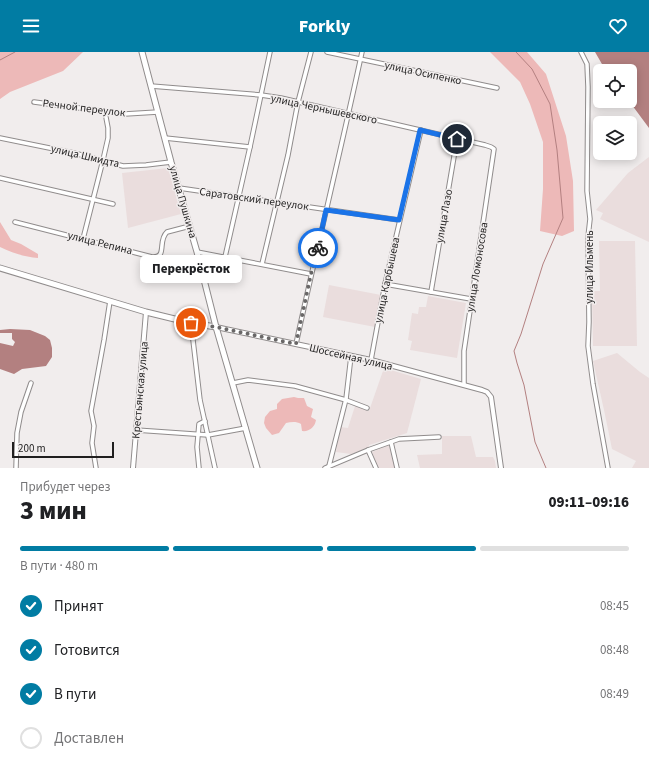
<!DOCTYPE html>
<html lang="ru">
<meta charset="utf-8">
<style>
:root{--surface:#fff;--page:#f6f6f6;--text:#202124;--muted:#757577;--line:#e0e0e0;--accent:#017ca3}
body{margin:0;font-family:"Source Sans 3",sans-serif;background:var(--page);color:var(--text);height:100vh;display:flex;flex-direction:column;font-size:15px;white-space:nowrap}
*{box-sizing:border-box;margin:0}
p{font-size:13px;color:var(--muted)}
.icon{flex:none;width:22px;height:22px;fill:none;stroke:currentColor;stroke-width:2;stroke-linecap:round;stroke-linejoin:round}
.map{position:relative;height:416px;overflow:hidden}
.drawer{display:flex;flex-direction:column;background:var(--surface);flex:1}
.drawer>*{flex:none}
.tools{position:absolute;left:593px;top:12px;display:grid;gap:8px}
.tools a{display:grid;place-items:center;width:44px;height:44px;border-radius:6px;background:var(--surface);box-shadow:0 2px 10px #0003;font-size:20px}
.scale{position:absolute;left:12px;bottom:10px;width:102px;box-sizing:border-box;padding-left:4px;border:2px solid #201f1f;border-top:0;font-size:11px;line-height:14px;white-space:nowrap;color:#201f1f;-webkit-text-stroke:3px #f1eded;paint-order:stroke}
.pin{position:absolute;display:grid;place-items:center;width:34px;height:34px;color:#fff;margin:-17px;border:2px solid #fff;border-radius:50%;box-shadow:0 1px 4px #0007}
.courier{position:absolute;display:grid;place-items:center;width:40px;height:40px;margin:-20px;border:3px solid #1a73e8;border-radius:50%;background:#fff;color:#222;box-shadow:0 1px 5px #0007}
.bubble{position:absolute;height:28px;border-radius:6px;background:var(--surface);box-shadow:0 2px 10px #0003;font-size:13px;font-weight:800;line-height:28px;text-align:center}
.headline em{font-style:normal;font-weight:800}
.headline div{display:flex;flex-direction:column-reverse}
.headline{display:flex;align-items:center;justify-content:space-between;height:68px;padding:0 20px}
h1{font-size:26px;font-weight:800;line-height:30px}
.bar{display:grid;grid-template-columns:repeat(4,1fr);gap:6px 4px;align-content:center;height:48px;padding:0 20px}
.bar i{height:5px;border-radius:3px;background:var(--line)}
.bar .active{background:var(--accent)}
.bar p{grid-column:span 4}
ol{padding:0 20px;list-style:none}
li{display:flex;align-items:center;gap:12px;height:44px}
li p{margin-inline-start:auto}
li .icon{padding:4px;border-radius:50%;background:var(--accent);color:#fff;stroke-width:4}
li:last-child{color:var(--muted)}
li i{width:22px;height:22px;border:2px solid var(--line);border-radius:50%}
header{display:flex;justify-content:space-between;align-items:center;height:52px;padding:0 20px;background:var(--accent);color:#fff;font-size:18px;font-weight:800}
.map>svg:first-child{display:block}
.built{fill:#eadddd}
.green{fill:#edb9b8}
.water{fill:#b38080}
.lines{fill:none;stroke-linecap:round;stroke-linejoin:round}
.stream{stroke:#b38080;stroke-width:1}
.minor-casing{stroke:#908c8c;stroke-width:5.5}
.tertiary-casing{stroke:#908c8c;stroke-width:6}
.secondary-casing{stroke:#908c8c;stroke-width:7}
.minor{stroke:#fff;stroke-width:3.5}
.tertiary{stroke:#fff;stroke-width:4}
.secondary{stroke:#fff;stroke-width:5}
.done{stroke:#696767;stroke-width:4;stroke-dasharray:0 7.2}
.route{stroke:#1a73e8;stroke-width:5}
.labels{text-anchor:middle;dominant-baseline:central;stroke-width:3;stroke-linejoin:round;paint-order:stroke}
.street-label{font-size:11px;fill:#201f1f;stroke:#f1eded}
</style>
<header><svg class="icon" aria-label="menu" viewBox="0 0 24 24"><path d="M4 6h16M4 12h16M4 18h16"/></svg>Forkly<svg class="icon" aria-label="heart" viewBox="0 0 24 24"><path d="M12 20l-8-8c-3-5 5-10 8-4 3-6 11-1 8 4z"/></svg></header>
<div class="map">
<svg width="649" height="416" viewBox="0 0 649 416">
<rect width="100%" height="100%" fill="#f1eded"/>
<g class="built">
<path d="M649,105v85l-49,-23 3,-6 -7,-3 32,-37z"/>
<path d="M168,116l13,46 -53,14 -6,-55z"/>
<path d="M599,189h36l2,105h-44l-1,-55h8z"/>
<path d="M329,233l52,10 -6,32 -52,-10z"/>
<path d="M428,244l38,7 -9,55 -47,-8 2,-9 -4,-1 4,-27 6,1 1,-7h7z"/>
<path d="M617,301l23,19 9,6v90h-17l4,-7 -24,-12 -8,-39 -11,-49z"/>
<path d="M384,316l37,11 -14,54 -38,12v3l-18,6 -15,-2 4,-25 8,1 7,-22 14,5z"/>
<path d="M442,384h29l5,21h17l2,4 1,7h-76l-3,-13 25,-1z"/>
<path d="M389,393l6,23h-17l-6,-16z"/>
</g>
<g class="green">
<path d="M0,0h83l-20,19 -53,21 -10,7z"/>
<path d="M490,0h37l19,22 20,62 7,45 1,50 -12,5 -22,-5 3,-42v-47l-13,-38 -10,-22z"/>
<path d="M0,170l11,18 10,4 17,10v4c-13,-1 -26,-5 -38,-11z"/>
<path d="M294,345l4,1h6l3,8 6,3 -2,8 5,3c-1,7 -7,12 -14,11l-1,-7c-5,-3 -10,-2 -15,-1l-7,10 -7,2 -6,-7 -2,-5 1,-6 5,-6 7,-2v-5l5,-5z"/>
</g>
<g class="water">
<path d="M595,0h54v76l-20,-27h1v-30h-24z"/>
<path d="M10,277l20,1 15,6 5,4 2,8v9l-6,9 -24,3 -8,5 -14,-5v-26l13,3 2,-4 -3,-3v-6h-12v-3z"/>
</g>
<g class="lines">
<g class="stream">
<path d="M516,0l16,17 18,35 7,46 6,68 -20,46 -22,70 -7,17 3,12 7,22 11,57 11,26"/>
<path d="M0,8l15,-8"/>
</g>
<defs>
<g id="minor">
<path d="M327,0l170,36"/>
<path d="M581,0l6,12 1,23 -1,104 3,28 -2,18 1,85 -1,24 5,38 15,84"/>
<path d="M151,34l110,9 20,3 204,47 6,2 3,2 -30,202v33"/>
<path d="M34,50l91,12 33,-2"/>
<path d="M0,86l74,15 49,13 23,-1 25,-3"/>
<path d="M165,86l85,9"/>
<path d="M0,126l113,26"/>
<path d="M179,136l220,32"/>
<path d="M15,170l137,35c16,1 5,-16 15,-25l23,-6"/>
<path d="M83,187l20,-79 5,-22v-10l-3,-16"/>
<path d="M197,200l114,22"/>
<path d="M225,205l25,-110 20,-95"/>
<path d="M262,212l26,-109 10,-53 13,-50"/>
<path d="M385,232l86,15"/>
<path d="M431,240l26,-153"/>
<path d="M191,271l9,77 15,68"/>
<path d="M296,292c21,-97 45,-194 66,-292"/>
<path d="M371,308l14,-76 36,-154"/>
<path d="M233,331l15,-3 47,6 51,14 21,8"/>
<path d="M136,378l72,5 38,-7"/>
<path d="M391,390l6,26"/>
<path d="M368,398l8,18"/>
<path d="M329,414l17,-67 5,-43"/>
<path d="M16,416l1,-35 4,-21 10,-29"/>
<path d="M96,416l-4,-25 2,-17 -3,-15 13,-71 6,-39"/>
<path d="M199,416l-2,-21 2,-23 6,-3"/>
<path d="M325,416l43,-18 31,-11 40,-2"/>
</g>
<g id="tertiary">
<path d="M216,275l155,33 111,30 5,2 4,5 10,71"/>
<path d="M133,416l13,-156"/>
</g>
<g id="secondary">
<path d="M142,0l29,110 26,90 19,75 41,141"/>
<path d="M0,216l146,44 45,11 25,4"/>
</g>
</defs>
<use href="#minor" class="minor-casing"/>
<use href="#tertiary" class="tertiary-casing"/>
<use href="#secondary" class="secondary-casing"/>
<use href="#minor" class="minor"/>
<use href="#tertiary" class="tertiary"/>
<use href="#secondary" class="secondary"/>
</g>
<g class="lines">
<path class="done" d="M191,271l25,4 80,17 15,-70 7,-26"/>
<path class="route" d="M318,196l8,-38 73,10 21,-90 37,9"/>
</g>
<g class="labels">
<g class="street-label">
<text transform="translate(423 21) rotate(12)">улица Осипенко</text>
<text transform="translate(84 56) rotate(7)">Речной переулок</text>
<text transform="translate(324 57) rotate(12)">улица Чернышевского</text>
<text transform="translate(85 104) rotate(13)">улица Шмидта</text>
<text transform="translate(254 147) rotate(8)">Саратовский переулок</text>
<text transform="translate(183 150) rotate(74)">улица Пушкина</text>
<text transform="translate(444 164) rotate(-80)">улица Лазо</text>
<text transform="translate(100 191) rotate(14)">улица Репина</text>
<text transform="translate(477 215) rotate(-81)">улица Ломоносова</text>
<text transform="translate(589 215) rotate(-90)">улица Ильмень</text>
<text transform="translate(387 228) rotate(-78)">улица Карбышева</text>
<text transform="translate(351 305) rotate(13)">Шоссейная улица</text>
<text transform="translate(140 338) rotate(-85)">Крестьянская улица</text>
</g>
</g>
</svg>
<div class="tools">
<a><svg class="icon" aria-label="locate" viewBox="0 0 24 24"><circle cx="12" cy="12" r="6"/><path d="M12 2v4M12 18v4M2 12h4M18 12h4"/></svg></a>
<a><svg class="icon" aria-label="layers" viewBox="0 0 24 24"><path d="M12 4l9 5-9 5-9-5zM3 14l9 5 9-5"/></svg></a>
</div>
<div class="scale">200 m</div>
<div class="pin" style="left:191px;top:271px;background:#ea580c"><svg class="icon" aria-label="bag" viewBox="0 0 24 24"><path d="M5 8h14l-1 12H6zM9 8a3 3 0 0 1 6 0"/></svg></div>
<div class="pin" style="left:457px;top:87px;background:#1f2937"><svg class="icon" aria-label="home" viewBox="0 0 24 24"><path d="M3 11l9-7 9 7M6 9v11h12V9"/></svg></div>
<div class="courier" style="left:318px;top:196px"><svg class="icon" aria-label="bike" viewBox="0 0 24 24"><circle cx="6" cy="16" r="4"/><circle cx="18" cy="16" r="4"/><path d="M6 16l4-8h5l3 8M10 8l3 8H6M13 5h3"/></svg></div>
<div class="bubble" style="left:140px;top:203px;width:102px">Перекрёсток</div>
</div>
<section class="drawer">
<div class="headline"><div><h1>3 мин</h1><p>Прибудет через</p></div><em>09:11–09:16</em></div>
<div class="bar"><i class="active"></i><i class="active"></i><i class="active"></i><i></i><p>В пути · 480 m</p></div>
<ol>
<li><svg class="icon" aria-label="check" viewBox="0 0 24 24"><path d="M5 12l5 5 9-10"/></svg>Принят<p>08:45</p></li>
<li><svg class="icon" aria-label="check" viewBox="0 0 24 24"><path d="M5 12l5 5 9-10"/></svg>Готовится<p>08:48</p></li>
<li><svg class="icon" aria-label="check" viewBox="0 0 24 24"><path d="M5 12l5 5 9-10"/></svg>В пути<p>08:49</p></li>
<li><i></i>Доставлен</li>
</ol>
</section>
